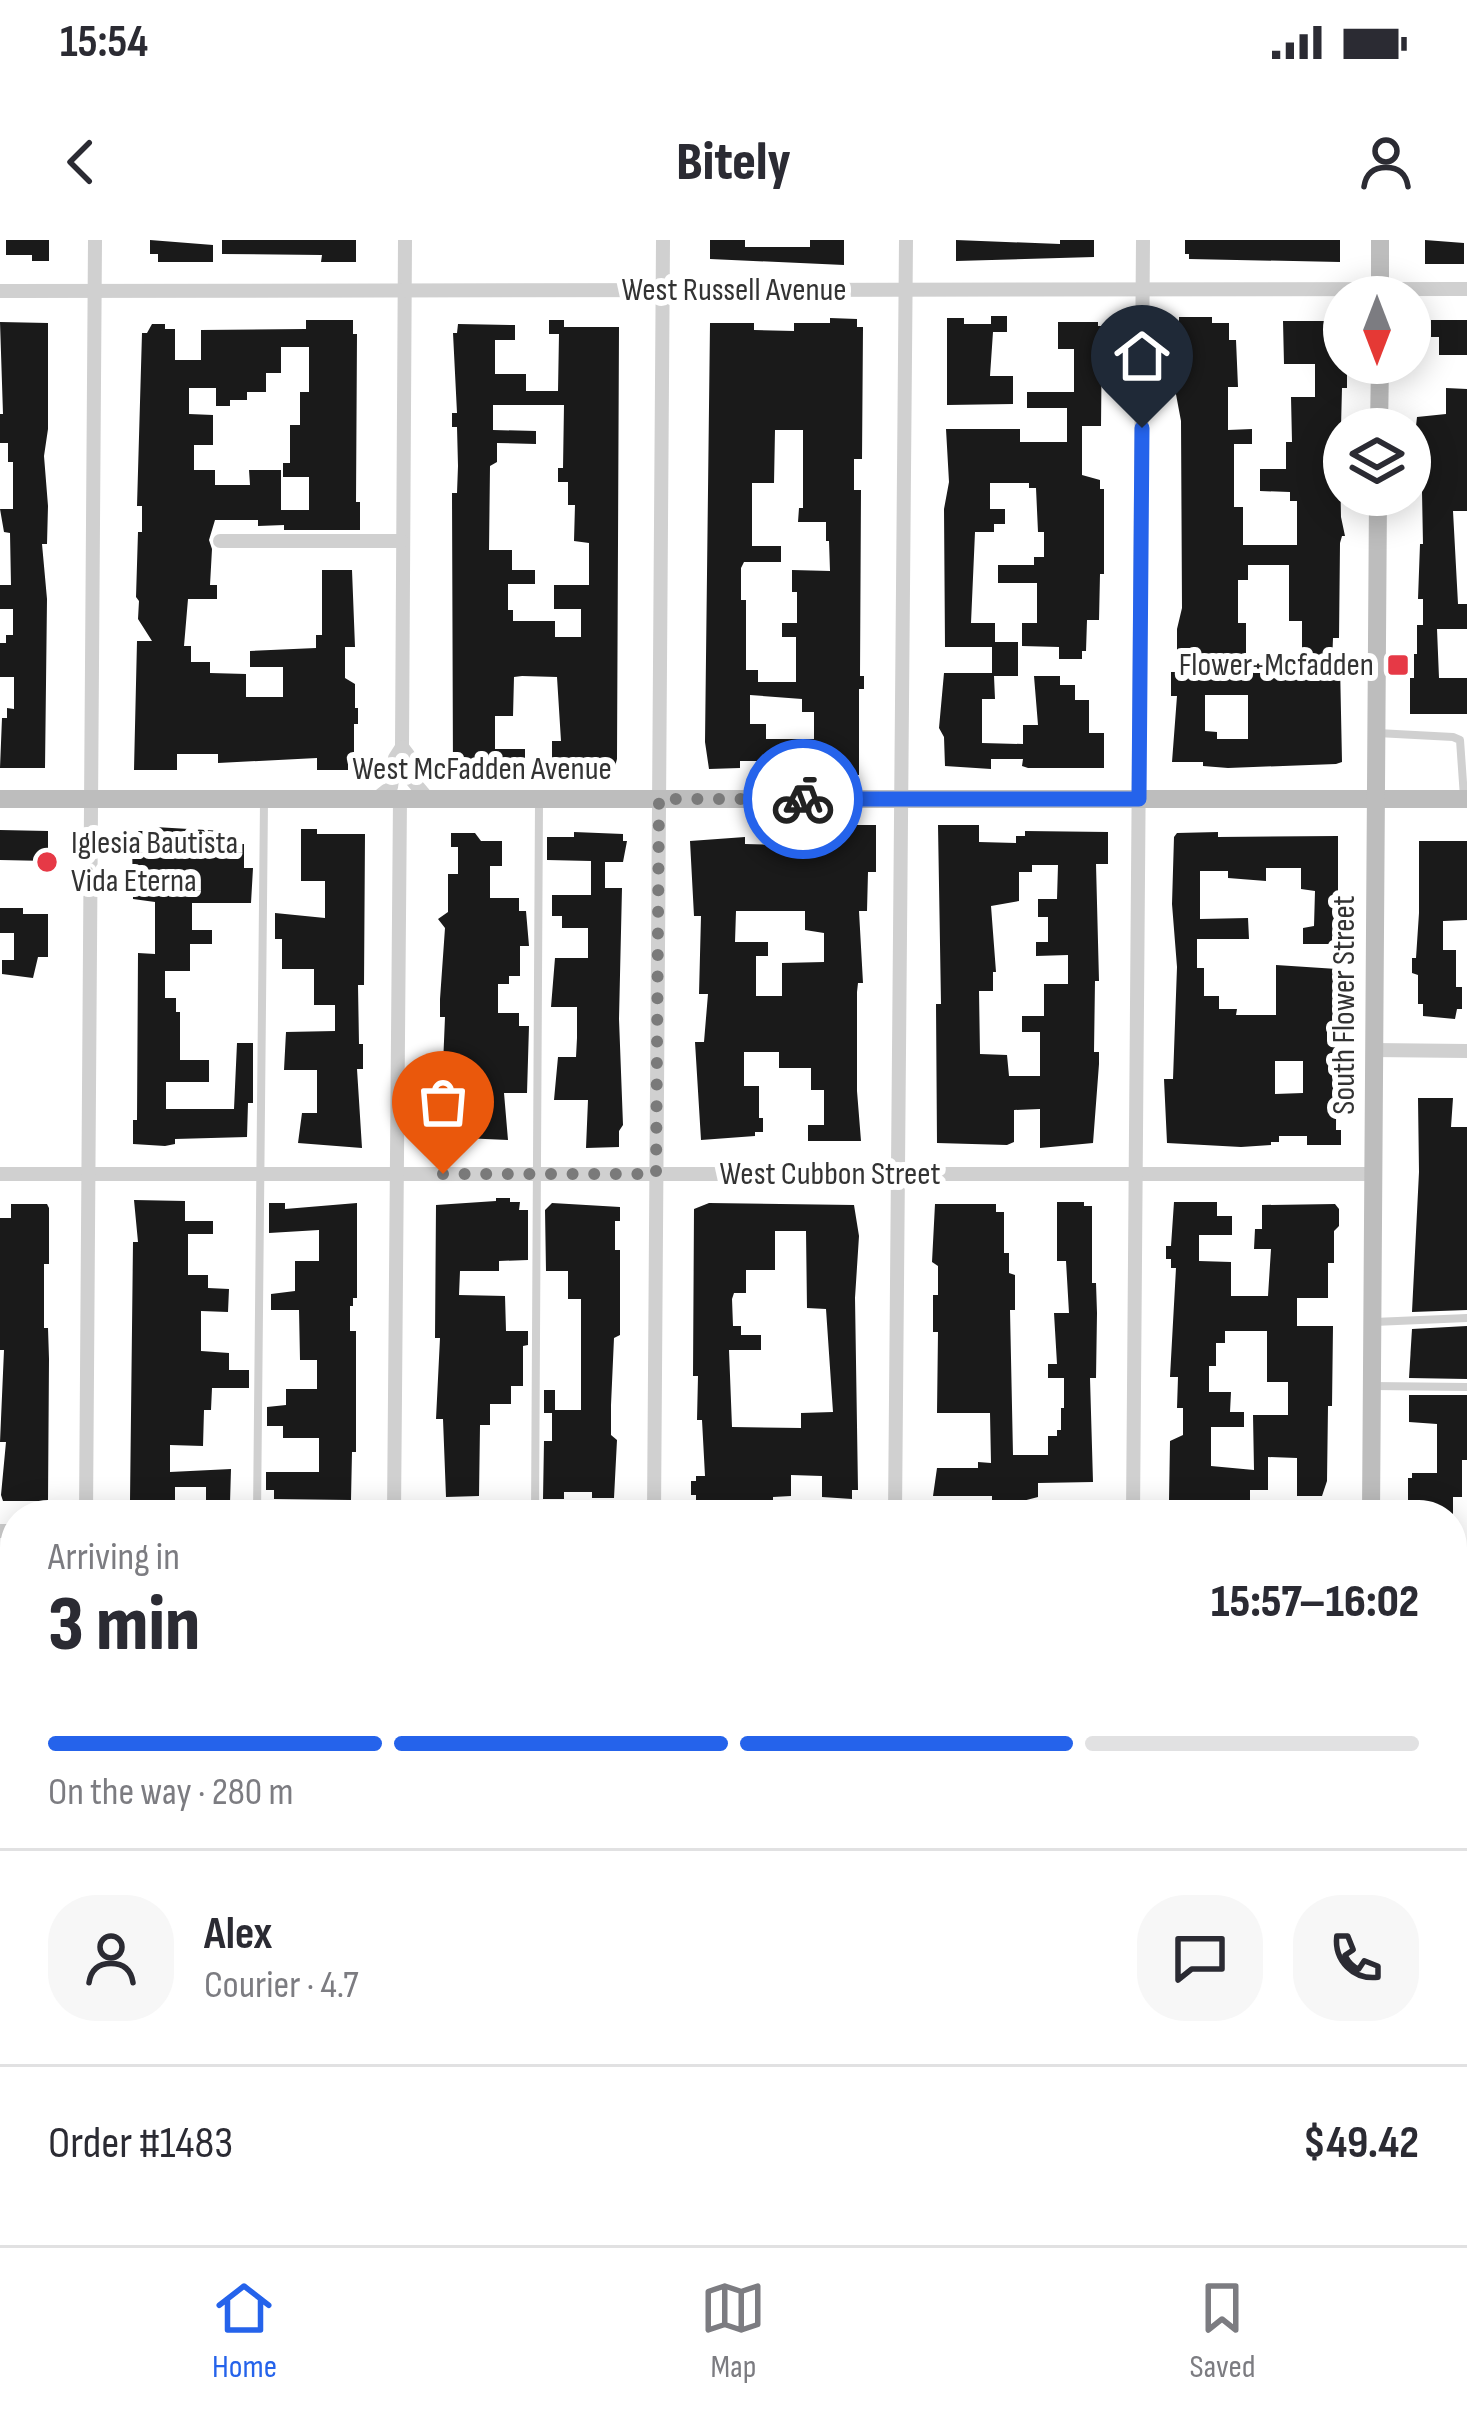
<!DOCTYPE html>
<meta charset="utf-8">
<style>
:root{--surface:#fff;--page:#f7f7f7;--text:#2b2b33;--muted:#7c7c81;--line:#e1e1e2;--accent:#2563eb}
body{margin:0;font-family:"Sofia Sans Condensed",sans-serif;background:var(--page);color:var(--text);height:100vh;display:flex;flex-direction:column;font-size:45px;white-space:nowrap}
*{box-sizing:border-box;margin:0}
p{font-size:39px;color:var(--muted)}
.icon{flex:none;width:66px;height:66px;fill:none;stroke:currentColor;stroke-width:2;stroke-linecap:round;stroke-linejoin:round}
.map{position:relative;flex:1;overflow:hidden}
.drawer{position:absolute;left:0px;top:1260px;width:1467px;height:747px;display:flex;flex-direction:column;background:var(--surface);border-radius:48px 48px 0 0;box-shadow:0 6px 30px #0003}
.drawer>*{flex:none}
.needle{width:78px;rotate:180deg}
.tools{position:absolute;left:1323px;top:36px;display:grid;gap:24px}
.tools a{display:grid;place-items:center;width:108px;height:108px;border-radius:50%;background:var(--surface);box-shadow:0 6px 30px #0003;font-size:60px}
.pin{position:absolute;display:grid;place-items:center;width:102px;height:102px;color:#fff;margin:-123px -51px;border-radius:50% 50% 50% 0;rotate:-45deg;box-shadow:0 0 12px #0007}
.pin .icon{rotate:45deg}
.courier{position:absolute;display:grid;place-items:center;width:120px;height:120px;margin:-60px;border:9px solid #2563eb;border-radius:50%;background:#fff;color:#222;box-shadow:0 3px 15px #0007}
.head em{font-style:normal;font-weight:800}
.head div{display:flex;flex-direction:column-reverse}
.head{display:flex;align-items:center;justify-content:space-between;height:204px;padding:0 48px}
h1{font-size:78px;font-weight:800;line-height:90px}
.bar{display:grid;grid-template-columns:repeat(4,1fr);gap:18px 12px;align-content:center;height:144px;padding:0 48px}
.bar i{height:15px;border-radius:9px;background:var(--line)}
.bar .selected{background:var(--accent)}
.bar p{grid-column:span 4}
.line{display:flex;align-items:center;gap:30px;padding:0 48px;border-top:3px solid var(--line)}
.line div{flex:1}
.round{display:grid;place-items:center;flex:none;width:126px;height:126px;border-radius:48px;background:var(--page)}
.status{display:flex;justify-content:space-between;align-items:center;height:84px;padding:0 60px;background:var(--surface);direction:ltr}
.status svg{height:33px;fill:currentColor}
header{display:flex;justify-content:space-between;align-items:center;height:156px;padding:0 48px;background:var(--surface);font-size:54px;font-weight:800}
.tab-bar{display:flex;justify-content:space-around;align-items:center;height:168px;border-top:3px solid var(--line);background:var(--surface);font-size:33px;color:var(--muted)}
.tab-bar a{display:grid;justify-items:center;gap:6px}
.tab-bar .selected{color:var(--accent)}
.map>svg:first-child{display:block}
.building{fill:#1a1a1a;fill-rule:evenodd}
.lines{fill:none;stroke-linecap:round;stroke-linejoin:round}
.lane{stroke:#d0d0d0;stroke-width:8}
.street{stroke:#d0d0d0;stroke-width:14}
.secondary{stroke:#bdbdbd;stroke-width:18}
.done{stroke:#7a7a7a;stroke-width:12;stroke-dasharray:0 21.6}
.route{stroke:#2563eb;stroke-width:15}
.poi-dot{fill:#e63946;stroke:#fff;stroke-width:4.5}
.labels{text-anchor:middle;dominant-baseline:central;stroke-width:12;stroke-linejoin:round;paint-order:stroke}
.street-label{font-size:33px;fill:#333;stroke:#fff}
.poi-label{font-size:33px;fill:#333;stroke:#fff;text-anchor:end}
</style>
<div class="status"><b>15:54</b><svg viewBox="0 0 49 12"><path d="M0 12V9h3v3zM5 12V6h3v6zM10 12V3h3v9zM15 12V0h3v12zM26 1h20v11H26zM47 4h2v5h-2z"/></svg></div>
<header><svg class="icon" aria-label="back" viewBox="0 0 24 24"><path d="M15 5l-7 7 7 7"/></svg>Bitely<svg class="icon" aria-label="person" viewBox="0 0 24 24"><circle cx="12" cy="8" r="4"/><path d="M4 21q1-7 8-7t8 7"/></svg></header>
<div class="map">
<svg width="1467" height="2005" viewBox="0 0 1467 2005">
<rect width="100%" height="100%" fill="#fff"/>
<g class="building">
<path d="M6,0h43v21h-17v-6h-26z"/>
<path d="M150,0l63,5v17h-55v-8h-8z"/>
<path d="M222,0h134v22h-35l1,-7 -100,-1z"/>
<path d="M710,0h35v7h65v-7h34v25l-134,-6z"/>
<path d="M956,0l104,4v-4h34v17l-138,4z"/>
<path d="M1185,0h155v22l-151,-3v-5h-4z"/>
<path d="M1425,0l39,3v21h-39z"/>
<path d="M991,76h16v16h-14l-3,44h23v28l-66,1v-87h17v6h27z"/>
<path d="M1179,77h33v6h17v17h7l2,47h-10v43l24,-1v15h-18v63h9v38h54v-44h-7v-9l-30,-1v-22h26v-27h6l-1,-45h24v-33h-31l-1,-43h58v46h6v21h-5l-2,78 1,51 4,19h-3l-2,7 -1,95h-6l-1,26h8l2,98 -6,2 -108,4 -25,-2v-4h-31l5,-66h-6v-24h6v-43l5,-21 -1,-187 -6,-32v-66h4zM1248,325h41v56h13v43l-56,-4v-37h-8v-43h10zM1205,455h43v44h-31v-7l-12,-1z"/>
<path d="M830,78l27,1v8h6l-1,132h-8v31h7l-1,186h4v13h-5v86h-46v-19h-36v5h-37v7l-31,1 -4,-27 5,-419h44v7l40,1v-8h36zM775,190h28v78h-4l-1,14h28v19h3l1,30 -38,-1v22h5v31h-15v14h14v45h-38v-12h-12v-70h-5v-32l3,-6h37v-16h-29v-63h22zM750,455l52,4v13h12v27h-48v-15h-16z"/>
<path d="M306,80h47v14h4l-1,168h4v28h-76v-5l-26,1v-6h-43l-6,20 3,9 -2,36h7v14h-29l-4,47h7v16h19v11l36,1v23h37v-30h-33v-16l66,-3v-13h6v-65h30l3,77h-10v31l10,6v24h3v16h-4v37h-6v9h-31v-12l-99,5v-9h-41v16h-43l3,-129h15l-14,-22 1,-18 -3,-4 2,-65h4v-26h-5l5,-173h5l5,-9h13v5h10v31h26v-30l105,-1zM281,107h28v45h-9v33h-10v38h-7v14h26v33h-28v-40h-32l1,15h-35v-15h-21v-25h19v-30l-24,-1v-26h27v18h14v-6h17v-8h19v-19h15z"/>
<path d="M549,80h15v7h55l-2,432 -3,11 -62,-3v-26h9l-4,-64 -35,-1 -8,1 -1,39h-18v33h30v17h-30v6h-42l-1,-279h5l1,-27 -1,-39h-5v-14h5l-4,-80h4l1,-9 57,1v15h-20v34h31v17h32l1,-57h-10zM493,165h71l-1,63h-5v14h10v23h7l-1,36 15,2v42h-35v24h27v28h-26v-16h-42v-11h-5v-26h27v-14h-23v-20h-23l1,-84 7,-4v-19l39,1v-13l-43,-1z"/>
<path d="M1431,80h36v35h-28v-18h-8z"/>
<path d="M0,82l48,1v106l-4,27 4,50 -1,38h-5l5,55 -2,169h-45l2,-50h5v-10l7,1v-32h-14v-34h6v-8h7v-26h-13v-24h11l-1,-52 -6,-1 -4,-23h13v-47h-5v-19h-8v-29h3z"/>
<path d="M1058,82h40v4h4l-1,100h-19v49l18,5v9h4v85h-4l-1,46h-12l-1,31h-4v8h-23v-12l-37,-1v-23h15v-40h-39v-18h36v-8h10v-25h-6l-2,-44h-7v-5h-39v26h15v15h-11v8h-19l-4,91h24v19h23v34h-24l1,23h-13v44l41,1v-19h15l-4,-49h26v9h15v15h14v33h15v35h-76l-6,-2 1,-7h-32v10l-46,-3 -1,-29 -5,-9 5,-55h48v-26h-47l-1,-138 5,-27 -3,-53h74v13h47v-34h-40v-16h47v-43h-16z"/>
<path d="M1446,148l21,1v122h-14l5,93h9v25h-30l2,49h28v36h-57v-36h4v-24h3v-29h6v-26h-5l2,-55h3l-2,-104h-5v-14l1,-9 29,-3z"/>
<path d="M838,585h38v47h-8l-1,39h-8l4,72h-5l-1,9v99l4,50h-53v-16h16v-35h-13v-22h-32v-16h-35v34h15v32h4v14h-8v4l-54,4 -6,-98h9l4,-48h-9l2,-78h-7l-4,-75 55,-4v7l31,1v-8l62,-5zM736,671h69v19l19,3v29l-42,1v33h-26v-40h12v-14h-33z"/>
<path d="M938,585h41v17l37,1v-7h9v-5l83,1v32h-12l3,117h-4l-1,71h5v12l-6,79 -53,5v-39l-26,1v32l-7,3 -70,-2 -1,-139h5zM1032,625h26l-1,34h-19v18h10v25h-12v14l32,-1v29h-24v32h-22v16h18v44h-31l-2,-21 -27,-1 -1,-63h14v-19h3l-5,-66 28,-5v-29h13z"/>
<path d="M155,587l68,4 2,13h19v24h9l-2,35h-59v27h20v14h-22v27h-25v27h11v14h4v48h29v22h-43v27h68l3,-66h16v60h-5l-1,34 -72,2v5l-10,2 -32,-2v-24h4l1,-167 17,1v-52l-22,-3 -1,-59 6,-2v-7h17z"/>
<path d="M301,589h16v5h48l-1,151h-6l1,59h4v25h-6l5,79 -64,-5 4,-30h15v-43h-33l2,-38 49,-1v-26h-21v-36h-32v-30h-7v-26l50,5v-37h-24z"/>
<path d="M0,590l48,1v30l-48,-1z"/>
<path d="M574,592l49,2v7h4l-4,21h-18v26h17l-3,131 4,106 -4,6v16l-33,1 2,-48h-34l4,-43h18l1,-19v-31h-26l4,-49h33v-30h-26v-12h-10v-21h39v-34l-44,-1v-23h27z"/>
<path d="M1218,592v5l120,-1v68h4v40h-39v-16l11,-2 1,-35 -14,-2v-21h-35v13l-38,-3v-7h-28v48l48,-1 1,21h-52v29h7v28h15v13h18l-1,6h40v-50l61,4 -1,161h5v15h-34v-9h-28v6h-8v3l-30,2 -74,-4 -3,-64h9l4,-112 -5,-63 2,-67 3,-4zM1275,821h28v32l-28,1z"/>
<path d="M451,593h24l6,8h21v25h-12v32h29v13h7l3,35h-9v30h-11v8h-11v29h21v13h10l-2,67h-23l4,47 -68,-3 5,-120h-5v-18l5,-71 -7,-9 10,-7v-38h10v-27h-7z"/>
<path d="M1419,601h48v79l-24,1v29h13v37h6v22h-5l-2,10 -32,-3v-12h-5v-29l-6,-2v-15h4l3,-45z"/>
<path d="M0,668h23v6h25v43h-10l-5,21 -31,-4v-14h12v-27h-14z"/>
<path d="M1418,858h35l-2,29h16v183l-55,2 7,-140z"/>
<path d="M496,958h14v4h10l-1,8h9v50l-29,1v10h-39l-1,24 46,1 1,35h22v14l-5,1v40h-12v18h-21v21h-10l-1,71 -33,1 -3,-78h-7l4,-81h-5l1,-133 60,-4z"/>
<path d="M134,960l51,1v20h28v13h-25v41h20v13l21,1 -1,23 -27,-1v40l28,2v17h20v18h-37l-1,22h-7l-1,36 -33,-1v27l61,-3 -1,34h-24v-16h-31v15h-45l3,-260h5z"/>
<path d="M1057,962h27v4h8v77h4l1,30 -1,65h-6l3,104 -55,1v14l-27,7h-19v-8h-59l4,-28h41v-6l13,1 -1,-50h-53l1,-81h-5v-37h5v-29l-6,-4 3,-58h61v8h8v41h5v20l6,2v35h-5l3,145h35v-19h9v-6h4v-22h3v-30h-16v-14h9l-3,-51h15l-3,-52h-9z"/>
<path d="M1174,962h43v14h15v19h-33v26l32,1v34h37l3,-47h-17l1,-20h7v-24l73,-1 4,5v17l-5,5v32h-6v35h-31v28h36l-1,80h-4l-1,75 -5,15h-25v-38l-29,-1v33h-18v11h-81l1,-60 13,-6v-27h-6l1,-31h-8l6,-109h-5v-9h-5v-13h5zM1225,1091h42v51h21v33h-35l1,55 -43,-4v-39h33v-15h-14l1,-20h-22v-26h7v-23h9z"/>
<path d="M269,963h16v6l72,-6v95h-4v8h-3v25h6v121h-4l-1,48 -77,-1v-9h-8v-18h53v-34h-36v-12h-16v-19l19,-2v-16h31v-29h-17l-1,-50h-28v-16l24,-3v-30h24v-31l-50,3z"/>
<path d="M552,963l68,4v14h-5v29h5v85l-6,3 -3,67v30l6,5 -3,58h-22v-6h-28v7h-21l1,-58h8v-28h-8v-23h11v20h26v-111h-13v-28h-22l-1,-61z"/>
<path d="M709,963l145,2 5,31 -4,62 3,192h-6v9l-30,-2v-21l-31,-1v21l-18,1v4h-77v-6h-5v-14h5v-5h9l-3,-56h-5l1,-44h-5l1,-167zM775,991h31l1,77 19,1 7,103 -32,1v15l-69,-1 -3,-77h32v-15h-20v-9h-8l-1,-27 2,-6h12v-23h29z"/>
<path d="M11,964h36l2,4v56h-5v64h4l1,31 -1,142h-45l-2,-6 5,-53h-6l4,-92h-4v-132h11z"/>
<path d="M1467,1086v53l-58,-1 3,-49z"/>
<path d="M1409,1155h58v65h-5v37h-9v18h-45v-37h4v-5h25v-49l-28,-2z"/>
<rect x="0" y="1392" width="15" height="145"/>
<rect x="1" y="1687" width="14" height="90"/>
<path d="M2,1827h13v92h-14z"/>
<rect x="1010" y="1992" width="79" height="13"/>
<rect x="1249" y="1992" width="81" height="13"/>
</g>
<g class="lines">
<g class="lane">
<path d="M1377,493l76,4 7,3 4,57"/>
<path d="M1374,1082l93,-4"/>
<path d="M1373,1146l94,1"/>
<path d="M257,1275l7,-714"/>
<path d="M535,1275l4,-712"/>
<path d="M1452,1585h15"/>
<path d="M1452,1630h15"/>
<path d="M1452,1683h15"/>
<path d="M253,2005l1,-13"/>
<path d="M530,2005v-13"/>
</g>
<g class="street">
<path d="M405,0l-3,507 6,8 4,25 16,19"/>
<path d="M0,51l1467,-2"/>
<path d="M220,301h182"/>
<path d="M376,559l15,-12 4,-29 7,-11"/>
<path d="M1373,810l94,1"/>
<path d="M0,934h1373"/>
<path d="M86,1275l9,-1275"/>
<path d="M394,1275l6,-717"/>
<path d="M654,1275l9,-1275"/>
<path d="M895,1275l11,-1275"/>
<path d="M1133,1275l10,-1275"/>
<path d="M0,1291h15"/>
<path d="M1452,1322h15"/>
<path d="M0,1644h15"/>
<path d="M1452,1944h15"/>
<path d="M0,1950h15"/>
<path d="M81,2005v-13"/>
<path d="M388,2005v-13"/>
<path d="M649,2005v-13"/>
<path d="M889,2005v-13"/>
<path d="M1126,2005v-13"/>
</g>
<g class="secondary">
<path d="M1380,57v-57"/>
<path d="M1379,189l1,-66"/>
<path d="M0,559h1467"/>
<path d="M1371,1275l7,-1020"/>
<path d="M1367,2005v-13"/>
</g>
</g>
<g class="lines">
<path class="done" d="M443,934h213l3,-375h144"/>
<path class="route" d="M803,559h336l3,-371"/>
</g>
<g class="poi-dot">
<rect x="1386" y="413" width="24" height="24" rx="6"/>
<circle cx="47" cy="622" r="12"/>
</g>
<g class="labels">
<g class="street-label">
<text x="734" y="50">West Russell Avenue</text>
<text x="482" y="529">West McFadden Avenue</text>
<text transform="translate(1344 765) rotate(-90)">South Flower Street</text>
<text x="830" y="934">West Cubbon Street</text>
</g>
<g class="poi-label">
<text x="1374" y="425">Flower-Mcfadden</text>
<text x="71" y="603" text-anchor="start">Iglesia Bautista<tspan x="71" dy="38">Vida Eterna</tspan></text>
</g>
</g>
</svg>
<div class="tools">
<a><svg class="needle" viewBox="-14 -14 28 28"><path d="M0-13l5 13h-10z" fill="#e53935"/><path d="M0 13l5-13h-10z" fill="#7c7c81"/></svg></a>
<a><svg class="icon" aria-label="layers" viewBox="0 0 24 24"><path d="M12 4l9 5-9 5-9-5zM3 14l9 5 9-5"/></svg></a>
</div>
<div class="pin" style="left:443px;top:934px;background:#ea580c"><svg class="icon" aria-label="bag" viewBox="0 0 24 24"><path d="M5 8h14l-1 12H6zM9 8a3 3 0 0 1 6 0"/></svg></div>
<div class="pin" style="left:1142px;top:188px;background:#1f2937"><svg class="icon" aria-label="home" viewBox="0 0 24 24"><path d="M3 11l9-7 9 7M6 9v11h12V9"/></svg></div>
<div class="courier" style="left:803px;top:559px"><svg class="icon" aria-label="bike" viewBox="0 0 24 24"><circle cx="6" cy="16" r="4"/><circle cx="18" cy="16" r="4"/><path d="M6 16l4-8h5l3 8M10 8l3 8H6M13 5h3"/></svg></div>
<section class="drawer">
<div class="head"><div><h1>3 min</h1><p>Arriving in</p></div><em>15:57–16:02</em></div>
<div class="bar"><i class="selected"></i><i class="selected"></i><i class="selected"></i><i></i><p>On the way · 280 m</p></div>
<div class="line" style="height:216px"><a class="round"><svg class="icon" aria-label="person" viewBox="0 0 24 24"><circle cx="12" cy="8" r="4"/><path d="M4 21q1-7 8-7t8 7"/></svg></a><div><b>Alex</b><p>Courier · 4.7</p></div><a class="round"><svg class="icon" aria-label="chat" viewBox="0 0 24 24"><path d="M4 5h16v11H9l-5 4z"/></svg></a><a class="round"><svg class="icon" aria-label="phone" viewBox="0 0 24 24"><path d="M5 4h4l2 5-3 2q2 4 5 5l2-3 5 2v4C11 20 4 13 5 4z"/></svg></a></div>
<div class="line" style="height:156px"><div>Order #1483</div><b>$49.42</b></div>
</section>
</div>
<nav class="tab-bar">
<a class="selected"><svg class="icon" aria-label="home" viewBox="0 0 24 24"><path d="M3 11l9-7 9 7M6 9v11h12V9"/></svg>Home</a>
<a><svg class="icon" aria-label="map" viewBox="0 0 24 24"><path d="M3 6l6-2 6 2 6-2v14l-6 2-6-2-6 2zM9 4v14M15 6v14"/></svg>Map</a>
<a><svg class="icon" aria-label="saved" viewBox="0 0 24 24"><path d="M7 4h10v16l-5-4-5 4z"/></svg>Saved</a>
</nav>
